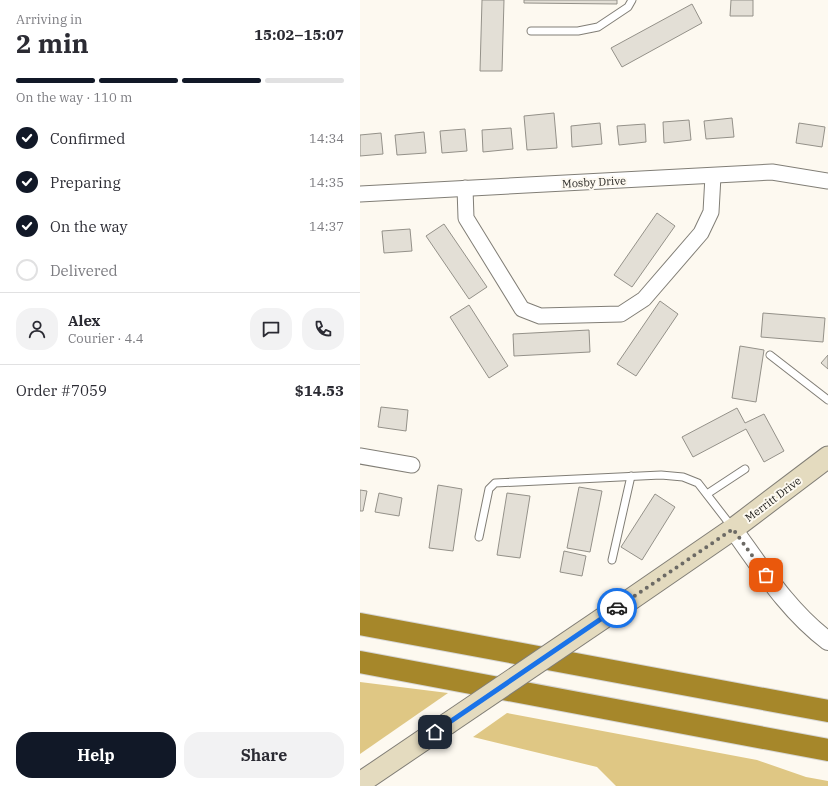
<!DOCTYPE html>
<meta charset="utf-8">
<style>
:root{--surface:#fff;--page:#f2f2f3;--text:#2b2b33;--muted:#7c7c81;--line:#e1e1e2;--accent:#111827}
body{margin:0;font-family:"IBM Plex Serif",serif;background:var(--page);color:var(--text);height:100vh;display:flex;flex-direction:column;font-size:15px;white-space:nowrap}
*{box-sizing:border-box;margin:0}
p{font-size:13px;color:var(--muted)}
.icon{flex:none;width:22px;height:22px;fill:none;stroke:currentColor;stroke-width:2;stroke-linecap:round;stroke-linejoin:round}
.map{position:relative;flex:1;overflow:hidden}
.drawer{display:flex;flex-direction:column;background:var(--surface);width:360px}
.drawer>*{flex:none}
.pin{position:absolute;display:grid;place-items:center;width:34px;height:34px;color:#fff;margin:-17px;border-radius:8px;box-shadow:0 2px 6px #0006}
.courier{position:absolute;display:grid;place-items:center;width:40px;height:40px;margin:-20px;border:3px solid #1a73e8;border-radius:50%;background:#fff;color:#222;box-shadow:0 1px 5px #0007}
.headline em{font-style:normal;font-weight:800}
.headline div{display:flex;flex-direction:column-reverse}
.headline{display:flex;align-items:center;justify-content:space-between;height:68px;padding:0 16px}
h1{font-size:26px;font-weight:800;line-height:30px}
.bar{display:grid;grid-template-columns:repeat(4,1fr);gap:6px 4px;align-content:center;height:48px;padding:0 16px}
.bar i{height:5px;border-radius:3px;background:var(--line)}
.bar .current{background:var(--accent)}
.bar p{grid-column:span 4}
.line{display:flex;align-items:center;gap:10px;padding:0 16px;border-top:1px solid var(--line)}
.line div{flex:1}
.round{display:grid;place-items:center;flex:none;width:42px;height:42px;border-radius:16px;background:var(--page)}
ol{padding:0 16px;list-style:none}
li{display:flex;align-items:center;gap:12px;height:44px}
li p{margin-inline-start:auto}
li .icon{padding:4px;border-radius:50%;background:var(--accent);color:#fff;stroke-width:4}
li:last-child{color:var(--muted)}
li i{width:22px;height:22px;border:2px solid var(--line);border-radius:50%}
.action{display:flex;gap:8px;margin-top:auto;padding:8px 16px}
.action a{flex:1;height:46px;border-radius:16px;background:var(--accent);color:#fff;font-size:16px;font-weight:800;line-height:46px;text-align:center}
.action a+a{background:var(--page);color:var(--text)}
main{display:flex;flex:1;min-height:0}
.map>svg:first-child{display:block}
.green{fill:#dfc784}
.building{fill:#e3dfd6;stroke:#949189}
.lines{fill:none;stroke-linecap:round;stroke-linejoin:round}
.service-casing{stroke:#817e76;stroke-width:9}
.minor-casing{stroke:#817e76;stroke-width:17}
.tertiary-casing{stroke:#817e76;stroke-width:20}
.secondary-casing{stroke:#817e76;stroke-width:23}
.motorway-casing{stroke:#d6d6d6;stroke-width:24}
.service{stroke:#fff;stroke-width:7}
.minor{stroke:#fff;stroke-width:15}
.tertiary{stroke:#fff;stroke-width:18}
.secondary{stroke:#e4dbbf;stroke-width:21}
.motorway{stroke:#a6872a;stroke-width:22}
.secondary-bridge-casing{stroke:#817e76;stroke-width:23;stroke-linecap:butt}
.secondary-bridge{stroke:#e4dbbf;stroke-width:21}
.done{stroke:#6c6a65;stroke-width:4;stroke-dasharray:0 7.2}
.route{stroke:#1a73e8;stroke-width:5}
.labels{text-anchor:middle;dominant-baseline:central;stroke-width:4;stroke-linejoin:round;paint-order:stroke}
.street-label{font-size:11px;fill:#1e1d1a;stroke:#fdf9f0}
</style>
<main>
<section class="drawer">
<div class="headline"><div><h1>2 min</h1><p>Arriving in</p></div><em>15:02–15:07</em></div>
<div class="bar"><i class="current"></i><i class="current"></i><i class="current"></i><i></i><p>On the way · 110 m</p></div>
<ol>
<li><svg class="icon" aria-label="check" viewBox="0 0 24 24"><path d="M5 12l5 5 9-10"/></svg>Confirmed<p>14:34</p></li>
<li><svg class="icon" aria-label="check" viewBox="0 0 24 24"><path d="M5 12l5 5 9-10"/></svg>Preparing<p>14:35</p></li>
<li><svg class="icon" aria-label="check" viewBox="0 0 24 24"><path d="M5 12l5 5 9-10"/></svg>On the way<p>14:37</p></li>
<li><i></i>Delivered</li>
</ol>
<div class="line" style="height:72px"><a class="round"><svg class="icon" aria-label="person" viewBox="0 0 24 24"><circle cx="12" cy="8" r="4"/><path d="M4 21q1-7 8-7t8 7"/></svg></a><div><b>Alex</b><p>Courier · 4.4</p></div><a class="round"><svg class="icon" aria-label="chat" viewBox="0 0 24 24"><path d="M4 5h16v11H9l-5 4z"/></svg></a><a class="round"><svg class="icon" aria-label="phone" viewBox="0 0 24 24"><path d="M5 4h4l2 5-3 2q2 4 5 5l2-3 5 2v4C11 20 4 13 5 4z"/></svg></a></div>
<div class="line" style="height:52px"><div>Order #7059</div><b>$14.53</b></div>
<div class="action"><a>Help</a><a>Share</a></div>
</section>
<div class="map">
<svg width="468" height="786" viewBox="0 0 468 786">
<rect width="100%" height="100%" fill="#fdf9f0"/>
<g class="green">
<path d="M0,682l88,11 -88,61z"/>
<path d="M147,713l250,47 49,17 22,4v5h-212l-19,-19 -124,-30z"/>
</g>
<g class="building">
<path d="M122,0h22l-2,71h-22z"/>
<path d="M164,0h93v4l-93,-1z"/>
<path d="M371,0h22v16h-23z"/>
<path d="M332,4l10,19 -80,44 -11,-19z"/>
<path d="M194,113l3,35 -30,2 -3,-34z"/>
<path d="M372,118l2,19 -28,2 -2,-18z"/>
<path d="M329,120l2,20 -27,3 -1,-21z"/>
<path d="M240,123l2,21 -30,3 -1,-21z"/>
<path d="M439,123l26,4 -3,20 -26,-4z"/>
<path d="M285,124l1,18 -27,3 -2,-19z"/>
<path d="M151,128l2,21 -30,3 -1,-22z"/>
<path d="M105,129l2,22 -25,2 -2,-22z"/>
<path d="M64,132l2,21 -29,2 -2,-20z"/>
<path d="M21,133l2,21 -23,2v-21z"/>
<path d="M297,213l18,13 -43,61 -18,-12z"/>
<path d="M84,224l43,63 -18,12 -43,-63z"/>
<path d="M50,229l2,22 -28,2 -2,-22z"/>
<path d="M300,301l18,13 -42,62 -19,-12z"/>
<path d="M109,305l39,61 -19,12 -39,-61z"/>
<path d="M403,313l62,5 -2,24 -62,-5z"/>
<path d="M229,330l1,22 -76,4 -1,-22z"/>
<path d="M380,346l24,4 -8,52 -24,-4z"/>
<path d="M468,355v14l-7,-6z"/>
<path d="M21,407l27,3 -2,21 -28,-4z"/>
<path d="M377,408l8,15 19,-9 20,37 -20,11 -18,-33 -53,28 -11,-20z"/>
<path d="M78,485l24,4 -9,62 -24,-3z"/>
<path d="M219,487l23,4 -12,61 -23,-4z"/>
<path d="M0,490l7,1 -4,20h-3z"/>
<path d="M19,493l23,5 -3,18 -24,-4z"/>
<path d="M147,493l23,3 -10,62 -23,-3z"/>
<path d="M295,494l20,13 -33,53 -21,-13z"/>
<path d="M204,551l22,5 -4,20 -22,-4z"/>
</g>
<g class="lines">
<defs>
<g id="service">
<path d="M171,31h47l20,-4 30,-20 4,-7"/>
<path d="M410,355l58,45"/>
<path d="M347,494l38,-25"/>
<path d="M119,537l10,-48 6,-6 166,-8 22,2 15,6 34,44"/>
<path d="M252,560l19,-84"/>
</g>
<g id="minor">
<path d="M105,188l1,30 56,91 18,7 81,-2 23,-15 57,-66 10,-21 2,-36"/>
<path d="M0,194l412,-22 56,9"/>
<path d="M0,456l52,9"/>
</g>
<path id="tertiary" d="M373,529c29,40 55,82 95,112"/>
<g id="secondary">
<path d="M264,604l109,-75 95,-72"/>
<path d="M0,783l87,-59"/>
</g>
<g id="motorway">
<path d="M0,624l468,87"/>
<path d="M0,662l468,88"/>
</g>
</defs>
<use href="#service" class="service-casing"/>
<use href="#minor" class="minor-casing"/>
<use href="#tertiary" class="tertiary-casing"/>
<use href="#secondary" class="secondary-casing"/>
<use href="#motorway" class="motorway-casing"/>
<use href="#service" class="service"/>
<use href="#minor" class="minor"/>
<use href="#tertiary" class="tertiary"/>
<use href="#secondary" class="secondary"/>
<use href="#motorway" class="motorway"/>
<defs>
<path id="secondary-bridge" d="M87,724l177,-120"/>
</defs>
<use href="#secondary-bridge" class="secondary-bridge-casing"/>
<use href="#secondary-bridge" class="secondary-bridge"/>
</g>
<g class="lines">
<path class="done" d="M257,608l116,-79 33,46"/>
<path class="route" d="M75,732l182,-124"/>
</g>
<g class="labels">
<g class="street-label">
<text transform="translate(234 182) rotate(-3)">Mosby Drive</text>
<text transform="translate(413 499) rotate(-37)">Merritt Drive</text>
</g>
</g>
</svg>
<div class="pin" style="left:406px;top:575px;background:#ea580c"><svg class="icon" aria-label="bag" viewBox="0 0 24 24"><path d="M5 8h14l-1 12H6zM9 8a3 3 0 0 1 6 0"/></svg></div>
<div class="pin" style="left:75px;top:732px;background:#1f2937"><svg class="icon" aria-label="home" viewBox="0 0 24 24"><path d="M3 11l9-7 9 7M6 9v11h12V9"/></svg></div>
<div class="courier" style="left:257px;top:608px"><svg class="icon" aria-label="car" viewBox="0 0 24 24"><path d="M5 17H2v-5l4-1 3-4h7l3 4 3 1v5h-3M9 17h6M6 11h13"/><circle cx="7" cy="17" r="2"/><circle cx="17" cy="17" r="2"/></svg></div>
</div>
</main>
